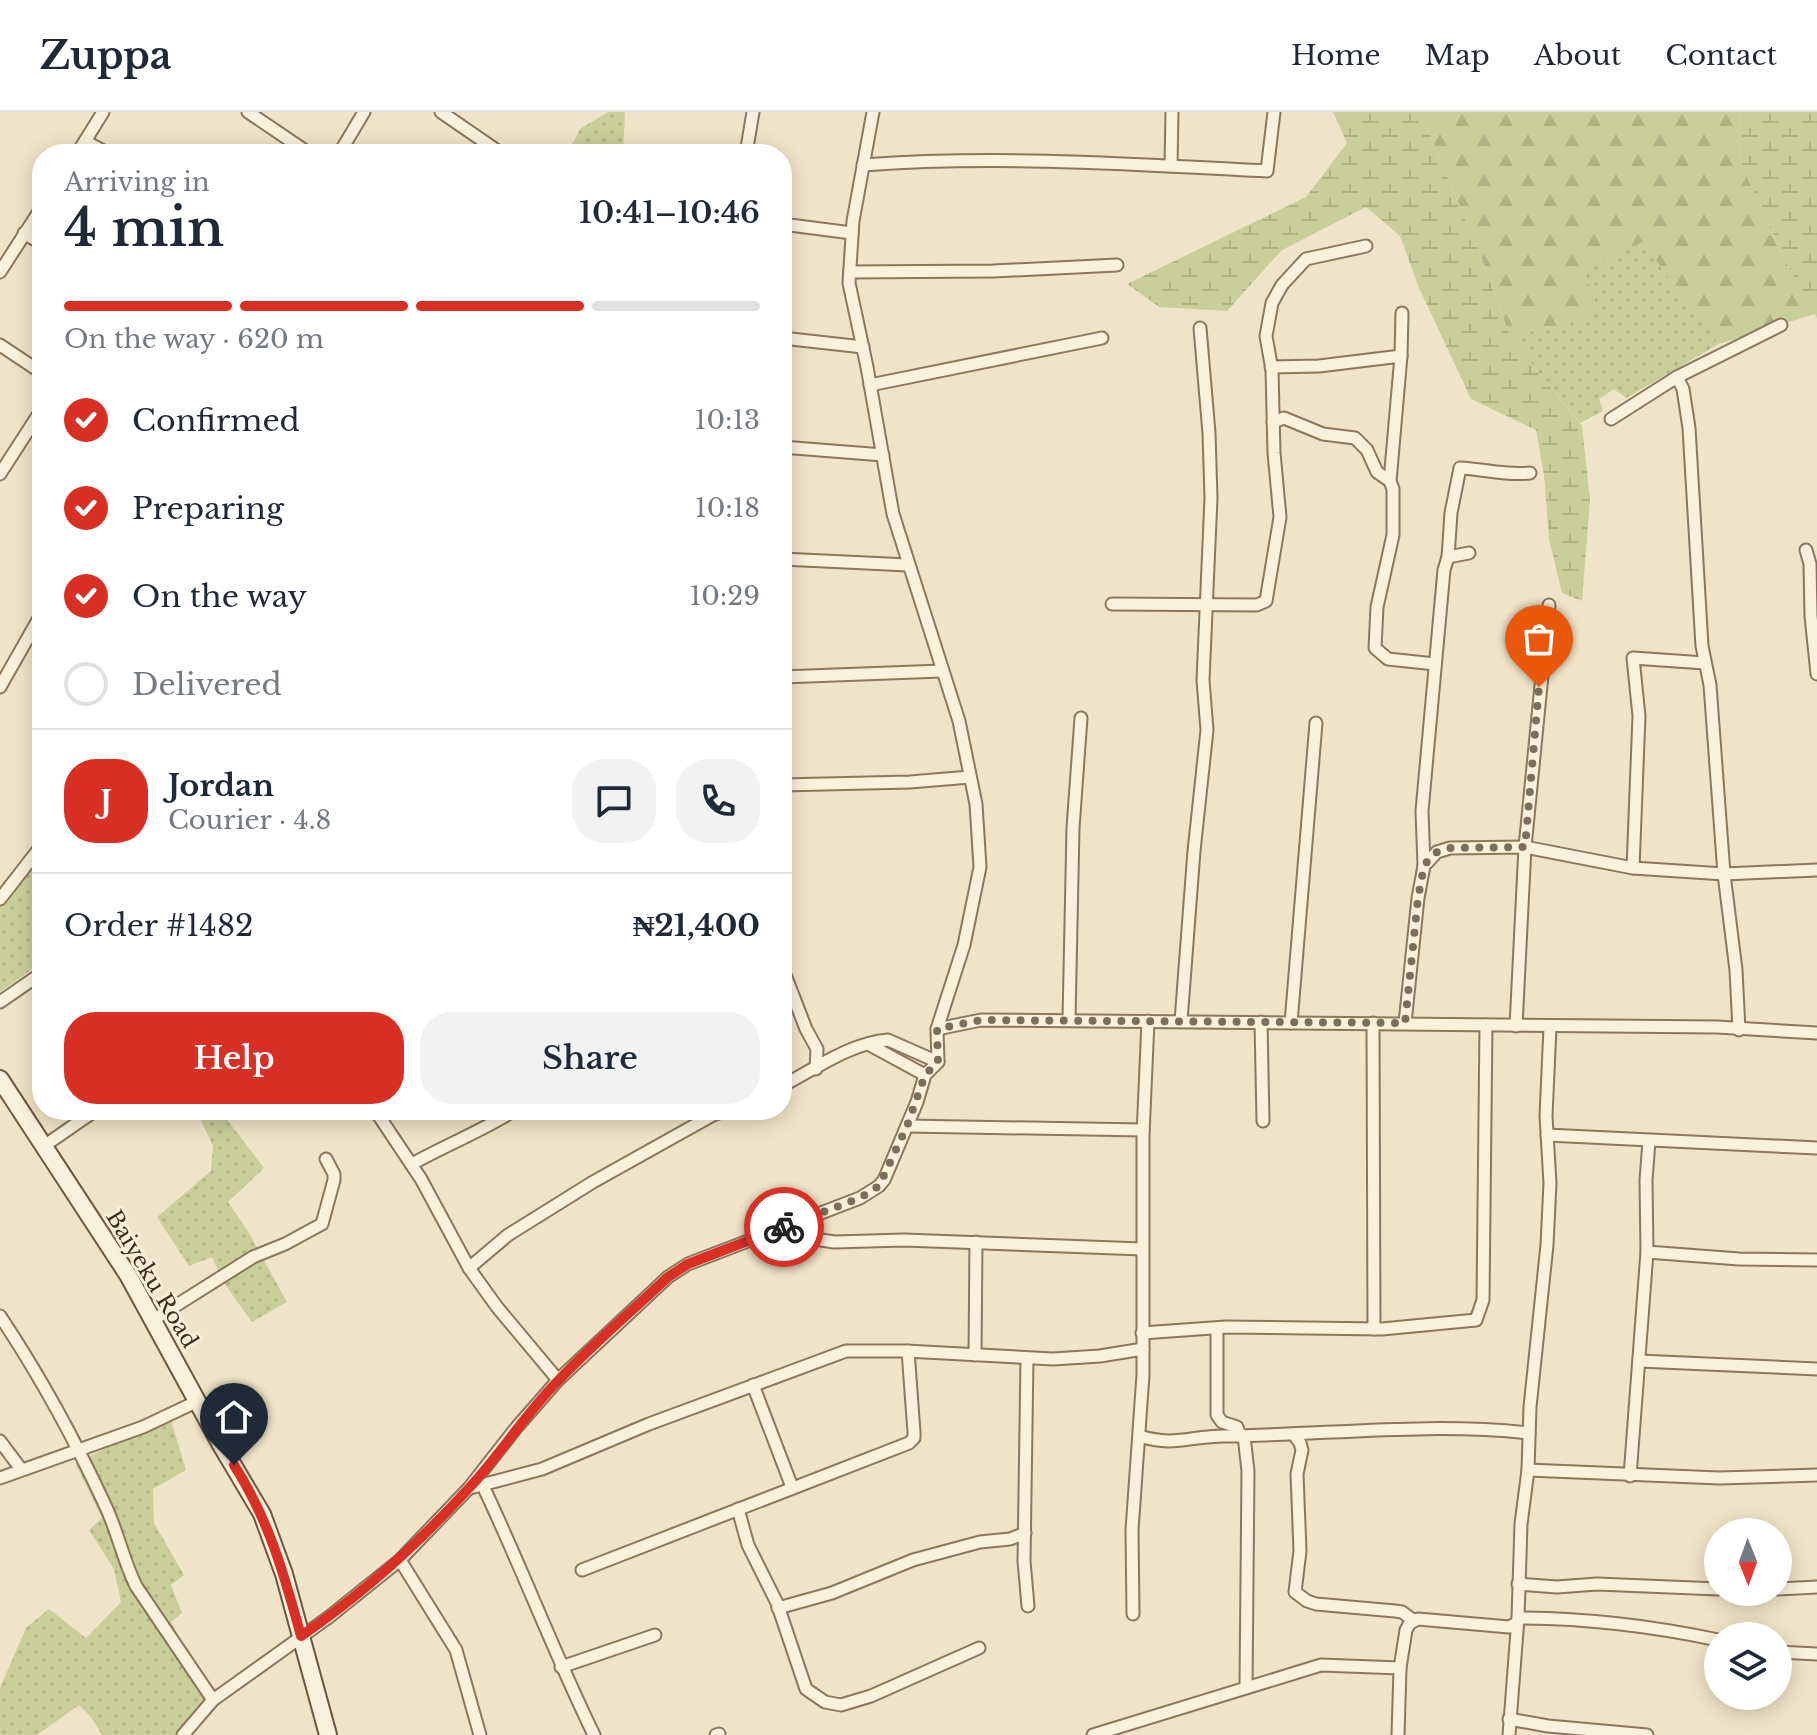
<!DOCTYPE html>
<meta charset="utf-8">
<style>
:root{--surface:#fff;--page:#f2f2f3;--text:#1f2937;--muted:#747a83;--line:#e0e1e3;--accent:#d93025}
body{margin:0;font-family:"Libre Baskerville",serif;background:var(--page);color:var(--text);height:100vh;display:flex;flex-direction:column;font-size:30px;white-space:nowrap}
*{box-sizing:border-box;margin:0}
p{font-size:26px;color:var(--muted)}
.icon{flex:none;width:44px;height:44px;fill:none;stroke:currentColor;stroke-width:2;stroke-linecap:round;stroke-linejoin:round}
.map{position:relative;flex:1;overflow:hidden}
.panel{position:absolute;left:32px;top:32px;width:760px;height:976px;display:flex;flex-direction:column;background:var(--surface);border-radius:32px;box-shadow:0 4px 20px #0003}
.panel>*{flex:none}
.needle{width:52px;rotate:179deg}
.fabs{position:absolute;left:1704px;top:1406px;display:grid;gap:16px}
.fabs a{display:grid;place-items:center;width:88px;height:88px;border-radius:50%;background:var(--surface);box-shadow:0 4px 20px #0003;font-size:40px}
.pin{position:absolute;display:grid;place-items:center;width:68px;height:68px;color:#fff;margin:-82px -34px;border-radius:50% 50% 50% 0;rotate:-45deg;box-shadow:0 0 8px #0007}
.pin .icon{rotate:45deg}
.courier{position:absolute;display:grid;place-items:center;width:80px;height:80px;margin:-40px;border:6px solid #d93025;border-radius:50%;background:#fff;color:#222;box-shadow:0 2px 10px #0007}
.head em{font-style:normal;font-weight:600}
.head div{display:flex;flex-direction:column-reverse}
.head{display:flex;align-items:center;justify-content:space-between;height:136px;padding:0 32px}
h1{font-size:52px;font-weight:600;line-height:60px}
.bar{display:grid;grid-template-columns:repeat(4,1fr);gap:12px 8px;align-content:center;height:96px;padding:0 32px}
.bar i{height:10px;border-radius:6px;background:var(--line)}
.bar .on{background:var(--accent)}
.bar p{grid-column:span 4}
.line{display:flex;align-items:center;gap:20px;padding:0 32px;border-top:2px solid var(--line)}
.line div{flex:1}
.round{display:grid;place-items:center;flex:none;width:84px;height:84px;border-radius:32px;background:var(--page)}
ol{padding:0 32px;list-style:none}
li{display:flex;align-items:center;gap:24px;height:88px}
li p{margin-inline-start:auto}
li .icon{padding:8px;border-radius:50%;background:var(--accent);color:#fff;stroke-width:4}
li:last-child{color:var(--muted)}
li i{width:44px;height:44px;border:4px solid var(--line);border-radius:50%}
.action{display:flex;gap:16px;margin-top:auto;padding:16px 32px}
.action a{flex:1;height:92px;border-radius:32px;background:var(--accent);color:#fff;font-size:32px;font-weight:600;line-height:92px;text-align:center}
.action a+a{background:var(--page);color:var(--text)}
header{display:flex;align-items:center;gap:48px;box-sizing:border-box;height:112px;padding:0 40px;background:var(--surface);border-bottom:2px solid var(--line)}
header strong{font-size:38px}
nav{display:flex;gap:44px;margin-inline-start:auto;font-size:28px}
.map>svg:first-child{display:block}
.grass{fill:url(#grass-dots)}
.forest{fill:url(#forest-firs)}
.wetland{fill:url(#wetland-marsh)}
.lines{fill:none;stroke-linecap:round;stroke-linejoin:round}
.street-casing{stroke:#8d765c;stroke-width:15}
.secondary-casing{stroke:#6f573f;stroke-width:20}
.street{stroke:#faf1dc;stroke-width:11}
.secondary{stroke:#faf1dc;stroke-width:16}
.done{stroke:#7c6e5b;stroke-width:8;stroke-dasharray:0 14.4}
.route{stroke:#d93025;stroke-width:10}
.labels{text-anchor:middle;dominant-baseline:central;stroke-width:6;stroke-linejoin:round;paint-order:stroke}
.street-label{font-size:22px;fill:#3d2e20;stroke:#f7eed8}
</style>
<header>
<strong>Zuppa</strong>
<nav><a>Home</a><a>Map</a><a>About</a><a>Contact</a></nav>
</header>
<div class="map">
<svg width="1817" height="1623" viewBox="0 0 1817 1623">
<defs>
<pattern id="grass-dots" width="8" height="8" patternUnits="userSpaceOnUse" patternTransform="scale(2)"><rect width="8" height="8" fill="#c9cf9b"/><path d="M2 2h.1M6 6h.1" fill="none" stroke="#aeb285" stroke-width="1.8" stroke-linecap="round"/></pattern>
<pattern id="forest-firs" width="22" height="20" patternUnits="userSpaceOnUse" patternTransform="scale(2)"><rect width="22" height="20" fill="#c9cf9b"/><path d="M5 1l3.5 6h-7zM16 11l3.5 6h-7z" fill="#aeb285"/></pattern>
<pattern id="wetland-marsh" width="20" height="14" patternUnits="userSpaceOnUse" patternTransform="scale(2)"><rect width="20" height="14" fill="#c9cf9b"/><path d="M1 5h8M5 5V1M11 12h8M15 12V8" fill="none" stroke="#aeb285"/></pattern>
</defs>
<rect width="100%" height="100%" fill="#f0e4c8"/>
<g class="grass">
<path d="M608,0h17l-2,42h-56l13,-25z"/>
<path d="M1642,130l77,102 -93,54 -12,-9 -15,10 4,12 -23,12 -70,-86 89,-23 -15,-43z"/>
<path d="M42,732v118l-42,30v-87z"/>
<path d="M196,998h32v11l36,47 -36,34 21,31 38,69 -35,20 -28,-39 -12,-26 -23,9 -32,-49 54,-46 2,-25z"/>
<path d="M170,1305l16,53 -33,19 1,34 30,52 -13,10 11,28 -11,9 42,80 -38,33h-73l-11,-18 -12,-12 -42,30h-37v-47l26,-60 23,-19 37,29 35,-36 -7,-33 -25,-39 13,-12 -27,-55z"/>
</g>
<path class="forest" d="M1420,0h319l2,52 44,96 30,54 -96,30 -77,-102 -58,29 16,43 -90,23 -28,-78z"/>
<g class="wetland">
<path d="M1333,0h87l62,147 28,78 72,89 8,75 -8,100 -20,-8 -13,-54 -5,-64 -8,-45 -65,-31 -52,-111 -19,-52 -34,-29 -84,43 -55,61 -68,-4 -32,-23 179,-87 41,-54z"/>
<path d="M1739,0h78v206l-32,-58 -44,-96z"/>
</g>
<g class="lines">
<defs>
<g id="street">
<path d="M248,0l62,42"/>
<path d="M441,0l61,42"/>
<path d="M85,29l24,13"/>
<path d="M77,42l26,-42"/>
<path d="M339,42l25,-42"/>
<path d="M746,42l7,-42"/>
<path d="M863,53c135,-10 270,-1 404,6l7,-59"/>
<path d="M1171,54l1,-54"/>
<path d="M782,112l70,9"/>
<path d="M24,121l18,11"/>
<path d="M0,160l42,-65"/>
<path d="M850,160l143,-1 124,-6"/>
<path d="M782,226l81,9"/>
<path d="M0,233l42,28"/>
<path d="M1401,244l1,-43"/>
<path d="M1271,255l48,-1 82,-10 -11,125"/>
<path d="M1677,265l6,12 6,39 13,218 8,39 14,189 12,96 3,60"/>
<path d="M870,273l232,-47"/>
<path d="M1611,307l66,-42 104,-52"/>
<path d="M1273,310l11,-4 39,16 32,4 12,12 10,22 13,9 3,8v46l-16,72 -2,41 13,11 47,5"/>
<path d="M782,335l101,8"/>
<path d="M0,362l42,-65"/>
<path d="M1806,438l4,14 1,52 6,58"/>
<path d="M1448,445l3,-44 9,-45c23,1 48,8 70,5"/>
<path d="M782,447l126,6"/>
<path d="M1112,492l145,1 9,-4 14,-84 -6,-64 -2,-83 -6,-34 6,-33 10,-18 24,-26 60,-13"/>
<path d="M782,565l160,-6"/>
<path d="M0,575l42,-74"/>
<path d="M782,673l128,-3 60,-5"/>
<path d="M1424,754l-2,-55 22,-241 4,-13 21,-4"/>
<path d="M1633,756l6,-152 -6,-58 72,5"/>
<path d="M0,787l42,-54"/>
<path d="M782,855l24,62 11,20 -1,20"/>
<path d="M0,890l42,-29"/>
<path d="M1069,908l4,-192 8,-110"/>
<path d="M1181,909l13,-170 13,-121 -4,-50 8,-182 -2,-65 -9,-105"/>
<path d="M1261,910l2,99"/>
<path d="M1291,911l25,-300"/>
<path d="M1373,911l1,306"/>
<path d="M1405,911l13,-125 6,-32 13,-14 13,-4 75,-1 108,21 91,6 93,-4"/>
<path d="M1516,914l9,-179 24,-242"/>
<path d="M937,917l44,-9 736,7 100,6"/>
<path d="M868,932l57,31"/>
<path d="M782,974c33,-17 68,-43 106,-46l50,22"/>
<path d="M375,998l46,69 48,89 28,39 61,73"/>
<path d="M907,1014l236,4"/>
<path d="M1547,1023l270,13"/>
<path d="M44,1034l52,-36"/>
<path d="M412,1052c34,-19 70,-33 103,-54"/>
<path d="M795,1111l20,16 19,3 70,-2 238,9"/>
<path d="M1647,1140l92,7 78,1"/>
<path d="M469,1156l39,-33 85,-53 120,-67 15,-5"/>
<path d="M0,1204c40,60 75,124 105,189 13,27 18,55 31,81l77,114"/>
<path d="M153,1208l100,-63 32,-13 37,-20 12,-44v-6l-8,-15"/>
<path d="M1217,1216v87l5,7 15,5 3,9"/>
<path d="M1142,1221l84,-6 156,2 94,-9 7,-20 3,-275"/>
<path d="M975,1243l1,-113"/>
<path d="M1027,1246l-3,203 4,45"/>
<path d="M1639,1249l178,8"/>
<path d="M753,1273l39,102"/>
<path d="M1139,1324c36,11 51,0 85,0 101,-1 204,-14 305,-3"/>
<path d="M1244,1324l4,35 -2,216"/>
<path d="M1295,1324l5,7 2,7 -5,24 3,77 -5,41 12,9 9,3 79,7 7,1 11,8"/>
<path d="M0,1329l21,28"/>
<path d="M1528,1358l191,8 98,-3"/>
<path d="M1630,1364l17,-224 -1,-72 3,-39"/>
<path d="M0,1366l143,-51 55,-26"/>
<path d="M483,1374c39,82 71,167 111,249"/>
<path d="M470,1376l72,-19 107,-45 197,-73h60l147,8 47,-3 43,-7"/>
<path d="M738,1397l10,36 29,58 29,86 19,13 16,3 30,-9 108,-48"/>
<path d="M400,1448l56,90 24,85"/>
<path d="M582,1458l327,-127 5,-5v-6l-6,-81"/>
<path d="M1518,1472l39,3 40,-3 121,5"/>
<path d="M1778,1477l39,-2"/>
<path d="M778,1496l54,-15 81,-33 67,-18 30,-3 15,-6"/>
<path d="M1133,1502l-1,-84 11,-155v-240l5,-114"/>
<path d="M1518,1506c67,0 134,8 200,22"/>
<path d="M1778,1540l39,2"/>
<path d="M561,1555l94,-32"/>
<path d="M1509,1607l39,7 99,9"/>
<path d="M183,1623l30,-35 116,-83 71,-57 69,-72 47,-60 42,-48 110,-103 20,-13 172,-66 19,-12 5,-6 33,-78 8,-27 13,-13 -1,-33 27,-84 16,-78 -4,-63 -17,-83 -66,-207 -26,-147 -18,-84 4,-62 20,-109"/>
<path d="M716,1623l3,-1"/>
<path d="M1093,1623l228,-70 79,3"/>
<path d="M1398,1623l2,-67 6,-38 4,-7 8,-4 91,8 8,-4"/>
<path d="M1509,1623l9,-117 3,-94 7,-54 2,-63 17,-162 3,-62 -4,-67 4,-89"/>
</g>
<path id="secondary" d="M0,967l128,196 93,170 41,69 22,60 44,161"/>
</defs>
<use href="#street" class="street-casing"/>
<use href="#secondary" class="secondary-casing"/>
<use href="#street" class="street"/>
<use href="#secondary" class="secondary"/>
</g>
<g class="lines">
<path class="done" d="M784,1115l76,-29 19,-12 28,-60 18,-51 13,-13 -1,-33 44,-9 424,3 13,-125 6,-32 6,-8 7,-6 13,-4 75,-1 14,-160"/>
<path class="route" d="M234,1353c35,55 50,109 67,171 63,-43 117,-92 168,-148 32,-34 56,-74 89,-107 35,-37 74,-70 110,-104l20,-13 96,-37"/>
</g>
<g class="labels">
<g class="street-label">
<text transform="translate(152 1167) rotate(59)">Baiyeku Road</text>
</g>
</g>
</svg>
<div class="fabs">
<a><svg class="needle" viewBox="-14 -14 28 28"><path d="M0-13l5 13h-10z" fill="#e53935"/><path d="M0 13l5-13h-10z" fill="#747a83"/></svg></a>
<a><svg class="icon" aria-label="layers" viewBox="0 0 24 24"><path d="M12 4l9 5-9 5-9-5zM3 14l9 5 9-5"/></svg></a>
</div>
<div class="pin" style="left:1539px;top:575px;background:#ea580c"><svg class="icon" aria-label="bag" viewBox="0 0 24 24"><path d="M5 8h14l-1 12H6zM9 8a3 3 0 0 1 6 0"/></svg></div>
<div class="pin" style="left:234px;top:1353px;background:#1f2937"><svg class="icon" aria-label="home" viewBox="0 0 24 24"><path d="M3 11l9-7 9 7M6 9v11h12V9"/></svg></div>
<div class="courier" style="left:784px;top:1115px"><svg class="icon" aria-label="bike" viewBox="0 0 24 24"><circle cx="6" cy="16" r="4"/><circle cx="18" cy="16" r="4"/><path d="M6 16l4-8h5l3 8M10 8l3 8H6M13 5h3"/></svg></div>
<section class="panel">
<div class="head"><div><h1>4 min</h1><p>Arriving in</p></div><em>10:41–10:46</em></div>
<div class="bar"><i class="on"></i><i class="on"></i><i class="on"></i><i></i><p>On the way · 620 m</p></div>
<ol>
<li><svg class="icon" aria-label="check" viewBox="0 0 24 24"><path d="M5 12l5 5 9-10"/></svg>Confirmed<p>10:13</p></li>
<li><svg class="icon" aria-label="check" viewBox="0 0 24 24"><path d="M5 12l5 5 9-10"/></svg>Preparing<p>10:18</p></li>
<li><svg class="icon" aria-label="check" viewBox="0 0 24 24"><path d="M5 12l5 5 9-10"/></svg>On the way<p>10:29</p></li>
<li><i></i>Delivered</li>
</ol>
<div class="line" style="height:144px"><b class="round" style="background:var(--accent);color:#fff">J</b><div><b>Jordan</b><p>Courier · 4.8</p></div><a class="round"><svg class="icon" aria-label="chat" viewBox="0 0 24 24"><path d="M4 5h16v11H9l-5 4z"/></svg></a><a class="round"><svg class="icon" aria-label="phone" viewBox="0 0 24 24"><path d="M5 4h4l2 5-3 2q2 4 5 5l2-3 5 2v4C11 20 4 13 5 4z"/></svg></a></div>
<div class="line" style="height:104px"><div>Order #1482</div><b>₦21,400</b></div>
<div class="action"><a>Help</a><a>Share</a></div>
</section>
</div>
